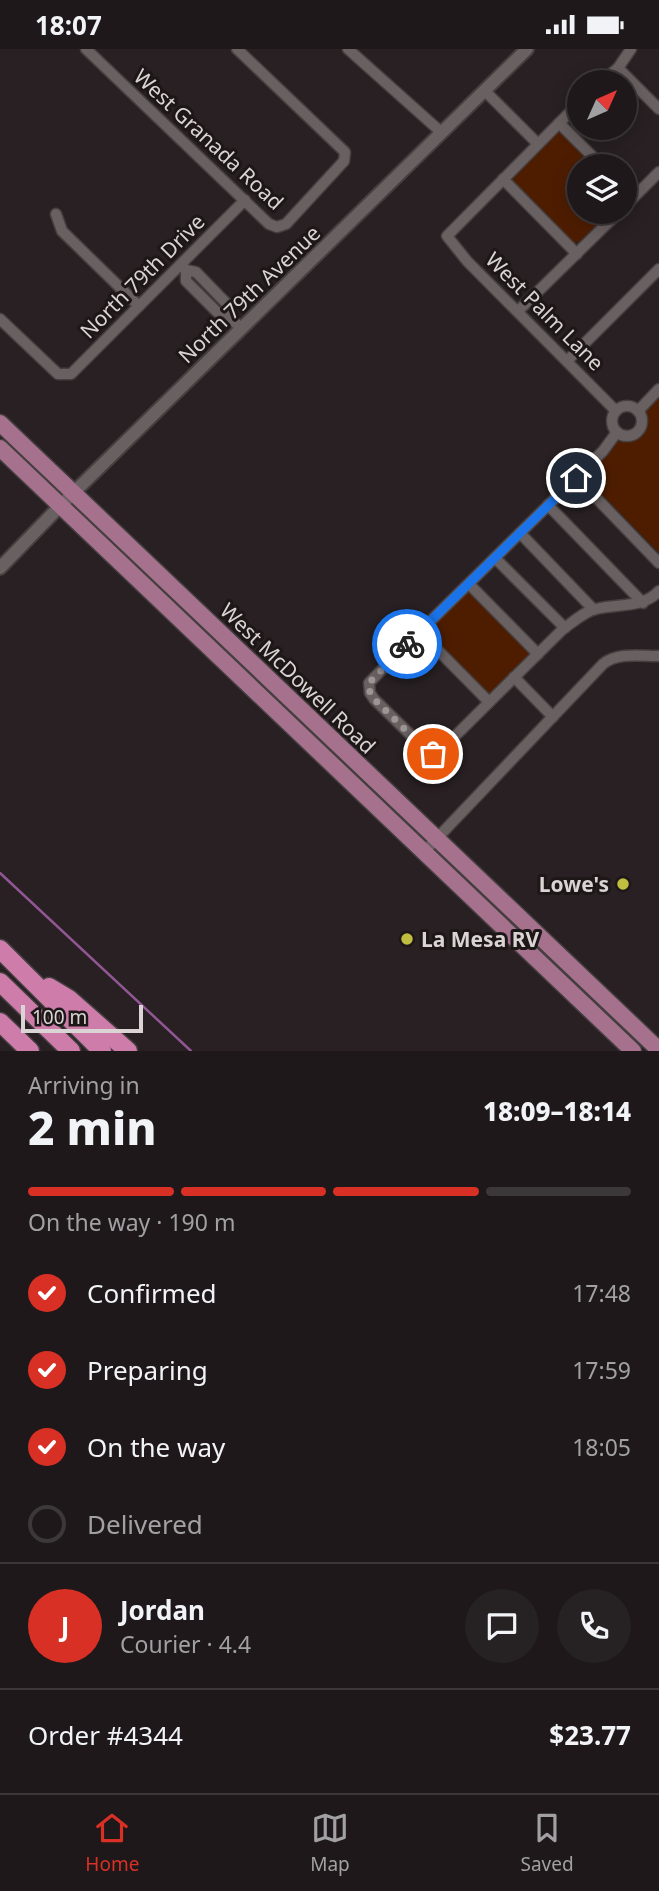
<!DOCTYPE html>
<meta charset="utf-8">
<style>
:root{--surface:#1e181a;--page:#262123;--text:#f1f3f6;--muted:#a1a0a2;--line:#3c3739;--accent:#d93025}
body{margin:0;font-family:"Noto Sans",sans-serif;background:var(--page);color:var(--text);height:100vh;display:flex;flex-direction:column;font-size:26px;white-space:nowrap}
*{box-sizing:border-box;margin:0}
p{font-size:23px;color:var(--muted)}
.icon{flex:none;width:38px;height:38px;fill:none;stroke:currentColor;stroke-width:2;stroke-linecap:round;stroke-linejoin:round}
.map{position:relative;height:1002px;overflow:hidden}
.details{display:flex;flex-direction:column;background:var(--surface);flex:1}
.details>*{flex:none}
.needle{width:46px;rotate:45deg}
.tools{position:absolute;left:567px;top:21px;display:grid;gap:14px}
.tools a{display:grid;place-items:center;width:70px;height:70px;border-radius:50%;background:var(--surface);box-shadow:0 4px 18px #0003,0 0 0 2px var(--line);font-size:35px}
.scale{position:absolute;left:21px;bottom:18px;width:122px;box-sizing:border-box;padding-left:7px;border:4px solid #dad4d5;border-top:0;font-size:19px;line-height:24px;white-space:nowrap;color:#dad4d5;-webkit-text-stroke:5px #1e1718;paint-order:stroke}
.pin{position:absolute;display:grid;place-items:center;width:60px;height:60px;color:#fff;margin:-30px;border:4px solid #fff;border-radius:50%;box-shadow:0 2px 7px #0007}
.courier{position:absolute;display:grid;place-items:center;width:70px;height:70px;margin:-35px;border:5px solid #1a73e8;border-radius:50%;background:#fff;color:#222;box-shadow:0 2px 9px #0007}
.head em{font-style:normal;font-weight:800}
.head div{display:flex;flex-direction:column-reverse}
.head{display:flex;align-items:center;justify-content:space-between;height:119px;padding:0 28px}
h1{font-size:46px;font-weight:800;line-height:52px}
.bar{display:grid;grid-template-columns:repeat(4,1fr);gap:10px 7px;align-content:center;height:84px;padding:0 28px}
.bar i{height:9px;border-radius:5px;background:var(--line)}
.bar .selected{background:var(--accent)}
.bar p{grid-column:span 4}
.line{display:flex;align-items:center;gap:18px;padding:0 28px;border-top:2px solid var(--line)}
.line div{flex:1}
.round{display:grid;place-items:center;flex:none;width:74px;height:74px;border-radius:37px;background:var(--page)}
ol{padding:0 28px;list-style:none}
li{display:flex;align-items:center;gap:21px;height:77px}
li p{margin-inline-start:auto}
li .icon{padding:7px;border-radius:50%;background:var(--accent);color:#fff;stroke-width:4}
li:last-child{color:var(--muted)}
li i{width:38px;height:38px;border:4px solid var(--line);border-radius:50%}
.status{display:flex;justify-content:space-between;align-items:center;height:49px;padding:0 35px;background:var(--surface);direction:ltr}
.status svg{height:19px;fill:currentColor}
.dock{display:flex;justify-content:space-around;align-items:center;height:98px;border-top:2px solid var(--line);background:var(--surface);font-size:19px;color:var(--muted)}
.dock a{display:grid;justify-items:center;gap:4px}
.dock .selected{color:var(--accent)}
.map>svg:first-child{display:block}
.green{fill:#4e1d00}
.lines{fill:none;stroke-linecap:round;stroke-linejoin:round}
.stream{stroke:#915794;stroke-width:2.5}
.minor-casing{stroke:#453f40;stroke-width:13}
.tertiary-casing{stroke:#453f40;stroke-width:16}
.primary-casing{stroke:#453f40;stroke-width:19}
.motorway-casing{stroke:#453f40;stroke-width:21}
.minor{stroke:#696061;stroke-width:10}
.tertiary{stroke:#696061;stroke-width:12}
.primary{stroke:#a6718d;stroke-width:16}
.motorway{stroke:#ce7caa;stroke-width:18}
.done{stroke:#9c9596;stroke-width:7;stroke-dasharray:0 12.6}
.route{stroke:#1a73e8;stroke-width:9}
.poi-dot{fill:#c0be40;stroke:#1e1718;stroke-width:2.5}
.labels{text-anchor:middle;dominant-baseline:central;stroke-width:6;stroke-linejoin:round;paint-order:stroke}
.street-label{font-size:21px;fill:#dad4d5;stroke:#1e1718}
.poi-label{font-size:21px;font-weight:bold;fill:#dad4d5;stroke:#1e1718;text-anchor:end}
</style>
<div class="status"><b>18:07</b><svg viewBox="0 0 49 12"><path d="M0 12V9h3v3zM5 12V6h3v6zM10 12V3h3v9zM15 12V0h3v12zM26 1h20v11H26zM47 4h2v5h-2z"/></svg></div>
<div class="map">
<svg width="659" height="1002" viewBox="0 0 659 1002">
<rect width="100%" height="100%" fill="#282022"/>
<g class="green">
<path d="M557,83l6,1 33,33h-17v46h31l-30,29 -6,2 -61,-62 1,-5z"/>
<path d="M659,348v156l-70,-72 -2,-3 29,-35c7,-4 15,-3 21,-7 12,-9 5,-17 10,-26 2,-5 9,-10 12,-13z"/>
<path d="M471,541l61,63 -42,42 -62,-63z"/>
</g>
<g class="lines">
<path class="stream" d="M0,824l191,178"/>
<defs>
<g id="minor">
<path d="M86,0l183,175 8,3 9,-3 58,-63 1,-9 -108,-103"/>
<path d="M348,0l93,83"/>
<path d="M618,19l41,41"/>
<path d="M601,33l17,-14 13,-19"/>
<path d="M485,42l53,53"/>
<path d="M579,54l-132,133 20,25 149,150"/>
<path d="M559,74l43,43"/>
<path d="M503,130l74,75"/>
<path d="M625,140l8,9"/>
<path d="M625,157l34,-34"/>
<path d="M56,165l6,17 77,75"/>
<path d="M182,217l4,4 10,2 32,33 1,12"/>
<path d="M186,221v11l31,31 12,5 12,11"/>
<path d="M518,262l101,-99"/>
<path d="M0,270l58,55h13l174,-174"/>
<path d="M567,312l92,-92"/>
<circle cx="627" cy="372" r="15"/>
<path d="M638,362l21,-22"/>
<path d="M617,383l-14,19 -21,21 -190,187 -23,24 1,10 4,6 53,52 6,3 7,-3 123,-122c10,-7 22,-18 33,-20 22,-6 46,0 63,-18"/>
<path d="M577,429l82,85"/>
<path d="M548,456l95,98"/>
<path d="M520,484l73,76"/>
<path d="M495,509l70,70"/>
<path d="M469,535l69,70"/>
<path d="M420,583l69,70"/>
<path d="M514,628l39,40"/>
<path d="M424,803l179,-188c14,-12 38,-8 56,-8"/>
</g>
<path id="tertiary" d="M0,519l61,-63 466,-456"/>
<g id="primary">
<path d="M0,374l659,627"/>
<path d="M0,399l633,603"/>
</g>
<g id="motorway">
<path d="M0,900l102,102"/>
<path d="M0,933l71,69"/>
<path d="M49,938l20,12 59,52"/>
<path d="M0,973l30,29"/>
</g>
</defs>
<use href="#minor" class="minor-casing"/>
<use href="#tertiary" class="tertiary-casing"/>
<use href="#primary" class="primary-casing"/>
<use href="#motorway" class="motorway-casing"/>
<use href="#minor" class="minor"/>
<use href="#tertiary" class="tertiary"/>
<use href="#primary" class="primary"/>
<use href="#motorway" class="motorway"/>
</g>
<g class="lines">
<path class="done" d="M407,595l-38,39 1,10 4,6 53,52 6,3"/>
<path class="route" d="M407,595l169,-166"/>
</g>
<g class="poi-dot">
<circle cx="623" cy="835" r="7"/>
<circle cx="407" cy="890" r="7"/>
</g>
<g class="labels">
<g class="street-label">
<text transform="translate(209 90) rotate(43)">West Granada Road</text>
<text transform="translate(142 227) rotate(-45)">North 79th Drive</text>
<text transform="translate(249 245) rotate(-44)">North 79th Avenue</text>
<text transform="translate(545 262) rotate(45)">West Palm Lane</text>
<text transform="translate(298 629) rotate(44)">West McDowell Road</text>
</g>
<g class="poi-label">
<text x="609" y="835">Lowe's</text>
<text x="421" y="890" text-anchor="start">La Mesa RV</text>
</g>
</g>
</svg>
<div class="tools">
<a><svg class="needle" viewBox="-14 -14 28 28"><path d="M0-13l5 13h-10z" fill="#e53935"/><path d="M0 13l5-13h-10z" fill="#a1a0a2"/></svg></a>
<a><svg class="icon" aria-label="layers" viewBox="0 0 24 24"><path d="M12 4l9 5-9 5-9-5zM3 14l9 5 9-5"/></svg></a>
</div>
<div class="scale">100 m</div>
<div class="pin" style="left:433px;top:705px;background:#ea580c"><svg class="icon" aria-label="bag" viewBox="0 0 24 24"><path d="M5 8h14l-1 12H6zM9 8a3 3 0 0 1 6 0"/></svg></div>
<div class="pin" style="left:576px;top:429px;background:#1f2937"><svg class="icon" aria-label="home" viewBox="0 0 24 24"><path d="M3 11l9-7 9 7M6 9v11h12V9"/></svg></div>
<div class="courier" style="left:407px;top:595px"><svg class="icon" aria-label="bike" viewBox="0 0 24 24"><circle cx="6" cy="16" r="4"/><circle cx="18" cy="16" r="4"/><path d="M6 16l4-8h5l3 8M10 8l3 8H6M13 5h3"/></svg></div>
</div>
<section class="details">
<div class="head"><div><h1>2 min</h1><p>Arriving in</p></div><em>18:09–18:14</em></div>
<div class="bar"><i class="selected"></i><i class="selected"></i><i class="selected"></i><i></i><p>On the way · 190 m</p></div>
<ol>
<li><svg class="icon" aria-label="check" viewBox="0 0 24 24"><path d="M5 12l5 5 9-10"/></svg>Confirmed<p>17:48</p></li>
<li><svg class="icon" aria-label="check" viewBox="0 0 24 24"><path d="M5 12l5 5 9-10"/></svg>Preparing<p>17:59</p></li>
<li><svg class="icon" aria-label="check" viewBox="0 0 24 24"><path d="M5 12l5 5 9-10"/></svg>On the way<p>18:05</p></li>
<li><i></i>Delivered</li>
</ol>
<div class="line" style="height:126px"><b class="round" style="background:var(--accent);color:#fff">J</b><div><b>Jordan</b><p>Courier · 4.4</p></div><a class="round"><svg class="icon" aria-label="chat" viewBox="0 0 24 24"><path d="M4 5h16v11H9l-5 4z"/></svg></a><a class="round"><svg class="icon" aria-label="phone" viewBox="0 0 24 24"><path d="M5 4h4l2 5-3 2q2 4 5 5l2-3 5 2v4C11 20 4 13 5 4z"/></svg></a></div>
<div class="line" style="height:91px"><div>Order #4344</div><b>$23.77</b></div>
</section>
<nav class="dock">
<a class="selected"><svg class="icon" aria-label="home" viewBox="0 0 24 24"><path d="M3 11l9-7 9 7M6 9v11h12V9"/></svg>Home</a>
<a><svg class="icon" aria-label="map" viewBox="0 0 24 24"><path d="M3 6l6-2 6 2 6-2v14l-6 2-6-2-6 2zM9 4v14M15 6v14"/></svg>Map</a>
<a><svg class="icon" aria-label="saved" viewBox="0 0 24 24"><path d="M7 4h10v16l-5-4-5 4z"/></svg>Saved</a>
</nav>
